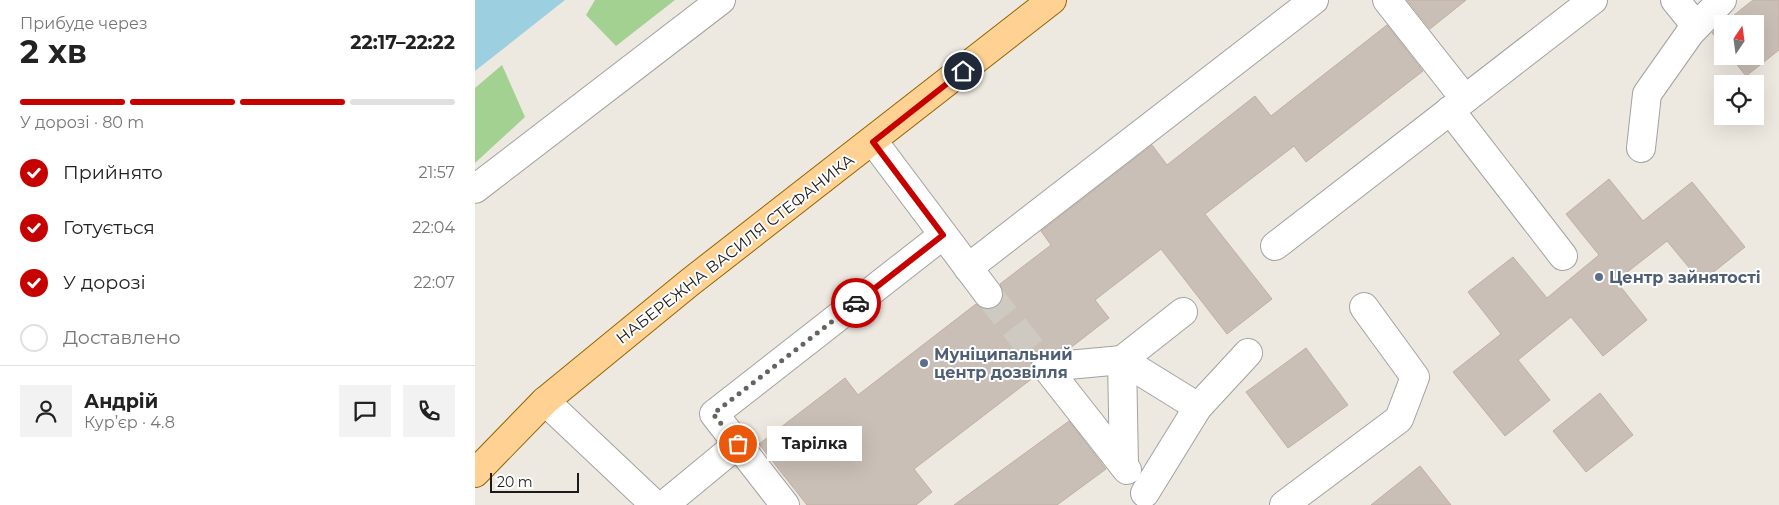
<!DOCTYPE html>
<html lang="uk">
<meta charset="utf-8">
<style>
:root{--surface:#fff;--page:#f2f2f2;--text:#222;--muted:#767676;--line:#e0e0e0;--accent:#c60200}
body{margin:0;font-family:Montserrat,sans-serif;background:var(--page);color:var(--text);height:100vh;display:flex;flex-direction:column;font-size:19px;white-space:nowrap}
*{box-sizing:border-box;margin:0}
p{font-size:16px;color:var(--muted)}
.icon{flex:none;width:28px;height:28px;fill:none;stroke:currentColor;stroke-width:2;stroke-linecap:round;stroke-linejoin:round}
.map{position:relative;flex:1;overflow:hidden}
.drawer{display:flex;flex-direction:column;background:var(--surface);width:475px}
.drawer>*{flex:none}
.needle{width:32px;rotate:13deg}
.tools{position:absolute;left:1239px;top:15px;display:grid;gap:10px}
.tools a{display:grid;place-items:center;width:50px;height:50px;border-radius:0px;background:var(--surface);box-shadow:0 5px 20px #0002;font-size:25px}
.scale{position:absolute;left:15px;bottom:12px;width:89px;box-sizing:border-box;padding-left:5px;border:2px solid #1b1b1b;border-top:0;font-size:14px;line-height:18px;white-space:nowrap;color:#1b1b1b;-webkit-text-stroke:4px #fff;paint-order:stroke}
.pin{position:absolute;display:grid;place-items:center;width:42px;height:42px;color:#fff;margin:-21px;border:2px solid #fff;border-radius:50%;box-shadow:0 1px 5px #0007}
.courier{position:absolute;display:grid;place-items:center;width:50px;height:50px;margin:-25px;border:4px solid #c60200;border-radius:50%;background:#fff;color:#222;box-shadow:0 1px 6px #0007}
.bubble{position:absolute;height:35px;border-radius:0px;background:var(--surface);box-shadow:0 5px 20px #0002;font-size:16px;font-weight:700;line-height:35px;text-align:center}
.headline em{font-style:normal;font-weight:700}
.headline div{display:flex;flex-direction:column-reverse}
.headline{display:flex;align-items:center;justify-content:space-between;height:85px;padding:0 20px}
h1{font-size:32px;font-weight:700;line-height:38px}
.bar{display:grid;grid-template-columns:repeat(4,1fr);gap:8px 5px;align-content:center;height:60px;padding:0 20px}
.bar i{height:6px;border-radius:4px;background:var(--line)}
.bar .current{background:var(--accent)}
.bar p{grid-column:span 4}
.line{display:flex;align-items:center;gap:12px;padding:0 20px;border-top:1px solid var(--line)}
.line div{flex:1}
.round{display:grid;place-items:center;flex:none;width:52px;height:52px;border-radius:0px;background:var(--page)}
ol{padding:0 20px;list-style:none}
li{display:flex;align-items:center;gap:15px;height:55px}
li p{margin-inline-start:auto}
li .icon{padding:5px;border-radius:50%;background:var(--accent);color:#fff;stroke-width:4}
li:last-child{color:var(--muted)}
li i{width:28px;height:28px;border:2px solid var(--line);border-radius:50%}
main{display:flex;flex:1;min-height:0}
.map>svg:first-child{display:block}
.forest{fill:#a3d191}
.water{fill:#9ccfe0}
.building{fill:#cabfb6;stroke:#c0afa1}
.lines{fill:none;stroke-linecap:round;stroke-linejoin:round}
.minor-tunnel{stroke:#cecac2;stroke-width:28;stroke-dasharray:28 14;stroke-linecap:butt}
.minor-casing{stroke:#a2a2a2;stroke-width:30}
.major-casing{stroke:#926400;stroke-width:30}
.minor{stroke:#fff;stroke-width:28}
.major{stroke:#ffd293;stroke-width:28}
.done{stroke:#656360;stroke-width:5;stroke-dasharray:0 9}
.route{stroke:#c60200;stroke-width:6}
.service-dot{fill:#5c6f8a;stroke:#fff;stroke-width:2}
.labels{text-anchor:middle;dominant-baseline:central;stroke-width:4;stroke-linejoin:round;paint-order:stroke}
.street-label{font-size:16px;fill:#1b1b1b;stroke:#fff}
.service-label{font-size:16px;font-weight:bold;fill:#4e5e75;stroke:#fff;text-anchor:start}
</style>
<main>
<section class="drawer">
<div class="headline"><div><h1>2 хв</h1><p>Прибуде через</p></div><em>22:17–22:22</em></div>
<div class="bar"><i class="current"></i><i class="current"></i><i class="current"></i><i></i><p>У дорозі · 80 m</p></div>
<ol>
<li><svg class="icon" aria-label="check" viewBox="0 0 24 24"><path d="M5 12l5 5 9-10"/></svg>Прийнято<p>21:57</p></li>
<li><svg class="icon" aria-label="check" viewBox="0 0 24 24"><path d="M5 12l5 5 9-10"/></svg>Готується<p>22:04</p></li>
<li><svg class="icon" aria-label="check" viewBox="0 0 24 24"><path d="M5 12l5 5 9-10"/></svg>У дорозі<p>22:07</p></li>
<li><i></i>Доставлено</li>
</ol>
<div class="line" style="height:90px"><a class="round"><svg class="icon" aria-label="person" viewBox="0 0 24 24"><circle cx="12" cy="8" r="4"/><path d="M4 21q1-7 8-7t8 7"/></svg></a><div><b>Андрій</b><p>Кур’єр · 4.8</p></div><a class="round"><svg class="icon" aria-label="chat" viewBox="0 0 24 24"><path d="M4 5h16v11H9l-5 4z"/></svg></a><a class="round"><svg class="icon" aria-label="phone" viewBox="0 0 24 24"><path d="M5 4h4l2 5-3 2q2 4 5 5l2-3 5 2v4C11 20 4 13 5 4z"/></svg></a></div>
</section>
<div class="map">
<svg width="1304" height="505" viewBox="0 0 1304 505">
<rect width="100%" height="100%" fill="#eee9e0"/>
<g class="forest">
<path d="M120,0h80l-59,46 -30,-31z"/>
<path d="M27,65l23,52 -50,46v-75z"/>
</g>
<path class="water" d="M0,0h90l-90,71z"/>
<g class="building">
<path d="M932,0h59l-36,29z"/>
<path d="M1278,0h26v50l-33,26 -16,-20h25v-32h-32z"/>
<path d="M1248,24v22l-11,-13z"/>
<path d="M912,25l36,46 -117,91 -12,-16 -89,68 67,85 -45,35 -66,-85 -66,51 14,18 -40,31 -24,2 -8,4 -5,6 -2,7 4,9 -120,92 18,23 -16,13h-109l-48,-61 86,-66 13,17 118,-91 5,4 8,2 9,-4 5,-6v-7l-3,-9 51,-39 -10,-14 111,-86 15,20 88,-69 16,20z"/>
<path d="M1134,179l34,42 49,-39 53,65 -44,35 -34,-41 -51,40 31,39 -44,36 -32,-39 -53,43 32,40 -45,36 -52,-64 48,-38 -33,-42 45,-35 34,41 52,-43 -33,-41z"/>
<path d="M831,348l42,57 -60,43 -42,-56z"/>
<path d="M1125,393l33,42 -47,37 -33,-41z"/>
<path d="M594,421l37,48 -49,36h-103z"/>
<path d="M945,466l31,39h-80z"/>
</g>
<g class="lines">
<path class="minor-tunnel" d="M513,294l58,73"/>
<defs>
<g id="minor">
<path d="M912,0l78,99"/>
<path d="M1200,0l21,26"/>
<path d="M975,110l113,146"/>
<path d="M398,141l115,153"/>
<path d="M1166,148l6,-54 43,-61 32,-33"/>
<path d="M0,189l246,-189"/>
<path d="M800,246l318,-246"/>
<path d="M493,268l346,-268"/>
<path d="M571,367l81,103"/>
<path d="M571,367l76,-7 76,47"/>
<path d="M70,401l110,104"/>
<path d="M649,466l-2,-106 61,-48"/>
<path d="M670,493l53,-86 50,-54"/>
<path d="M189,505l74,-61"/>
<path d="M310,505l-71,-91 229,-179"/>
<path d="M809,505l115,-86 16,-42 -51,-70"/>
</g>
<path id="major" d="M0,473l70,-72 144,-118 363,-283"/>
</defs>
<use href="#minor" class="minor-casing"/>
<use href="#major" class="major-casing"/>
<use href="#minor" class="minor"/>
<use href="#major" class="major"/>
</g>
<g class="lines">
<path class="done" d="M263,444l-25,-30 143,-111"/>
<path class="route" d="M381,303l87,-68 -70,-93 90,-71"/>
</g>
<g class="service-dot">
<circle cx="1124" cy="277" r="5"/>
<circle cx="449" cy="363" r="5"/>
</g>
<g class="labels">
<g class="street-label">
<text transform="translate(260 249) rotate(-38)">НАБЕРЕЖНА ВАСИЛЯ СТЕФАНИКА</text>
</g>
<g class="service-label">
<text x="1134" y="277">Центр зайнятості</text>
<text x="459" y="354">Муніципальний<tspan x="459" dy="18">центр дозвілля</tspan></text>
</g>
</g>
</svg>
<div class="tools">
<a><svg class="needle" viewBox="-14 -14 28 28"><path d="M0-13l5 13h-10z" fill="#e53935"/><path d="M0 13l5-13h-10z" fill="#767676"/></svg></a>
<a><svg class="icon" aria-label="locate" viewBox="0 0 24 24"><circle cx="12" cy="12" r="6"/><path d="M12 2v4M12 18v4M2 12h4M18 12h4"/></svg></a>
</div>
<div class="scale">20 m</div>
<div class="pin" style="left:263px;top:444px;background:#ea580c"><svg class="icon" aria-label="bag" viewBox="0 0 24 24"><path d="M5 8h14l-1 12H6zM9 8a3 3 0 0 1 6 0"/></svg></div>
<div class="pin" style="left:488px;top:71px;background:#1f2937"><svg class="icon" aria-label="home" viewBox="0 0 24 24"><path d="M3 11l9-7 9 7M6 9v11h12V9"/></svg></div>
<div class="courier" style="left:381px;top:303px"><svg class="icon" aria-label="car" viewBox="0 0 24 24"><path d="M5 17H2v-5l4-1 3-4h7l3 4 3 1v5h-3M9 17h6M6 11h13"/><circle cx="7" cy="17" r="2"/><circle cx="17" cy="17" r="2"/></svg></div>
<div class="bubble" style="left:292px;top:426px;width:95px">Тарілка</div>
</div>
</main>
